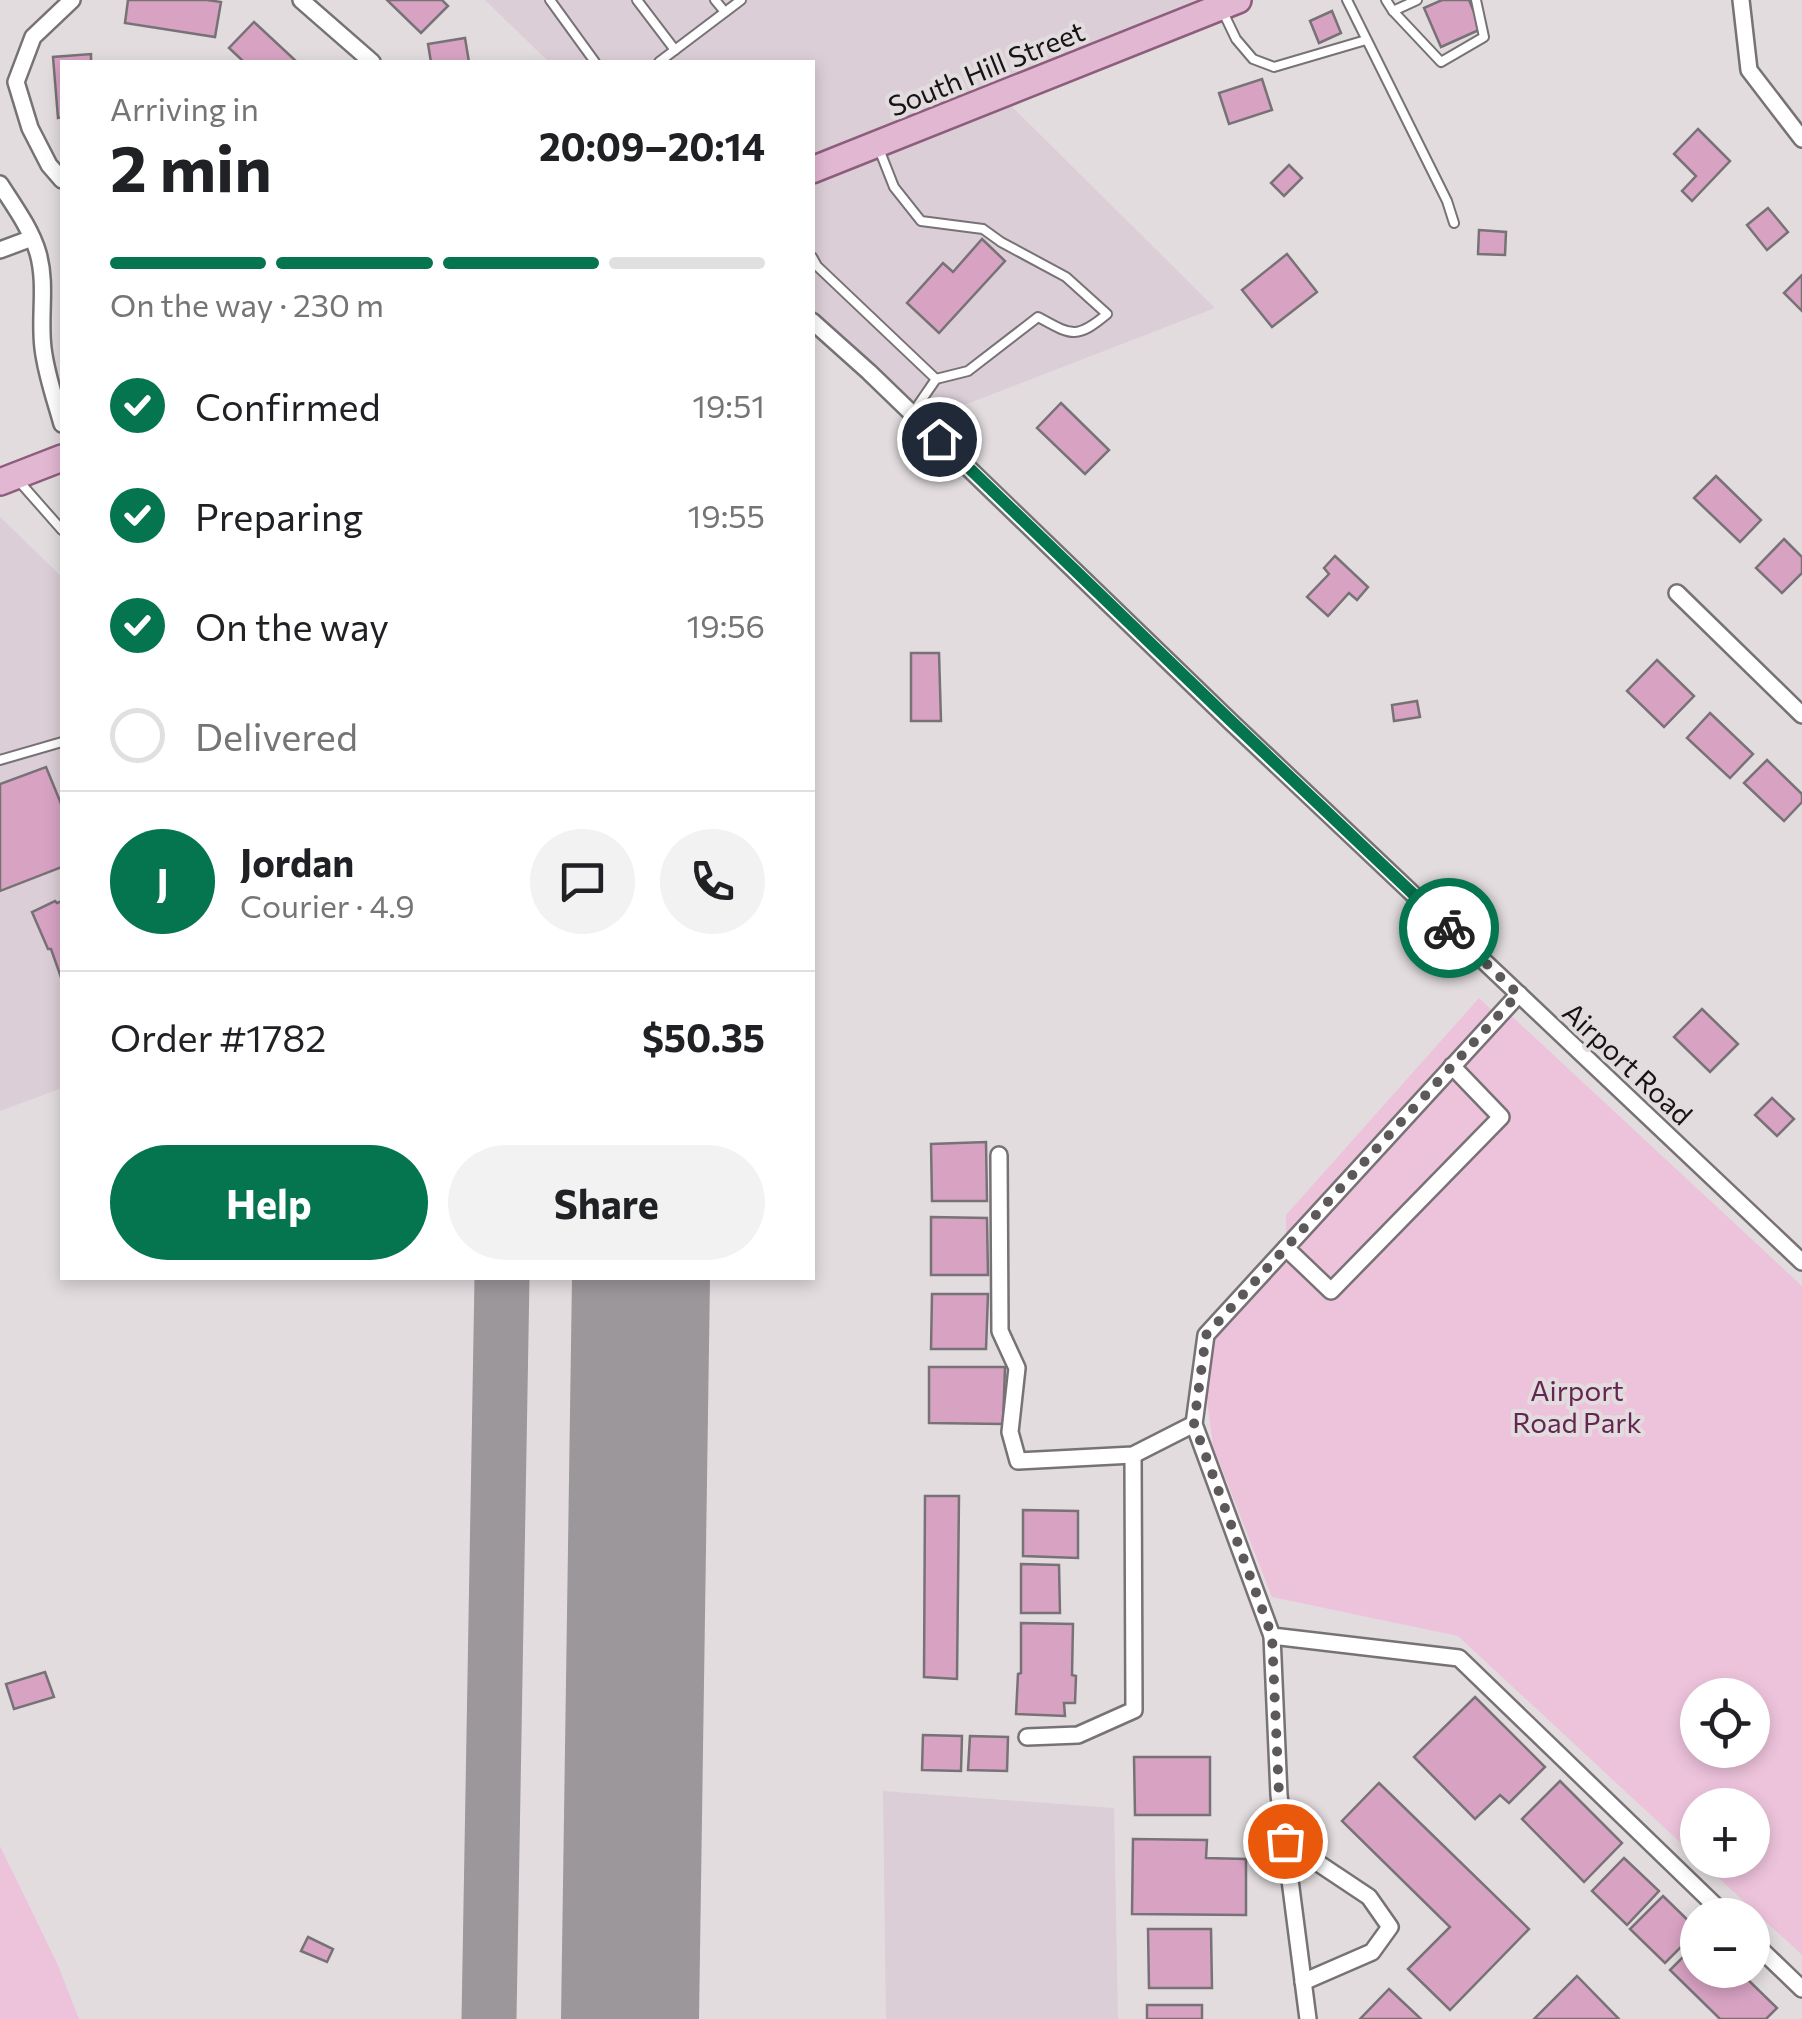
<!DOCTYPE html>
<meta charset="utf-8">
<style>
:root{--surface:#fff;--page:#f2f2f2;--text:#202124;--muted:#757577;--line:#e0e0e0;--accent:#05754f}
body{margin:0;font-family:Commissioner,sans-serif;background:var(--page);color:var(--text);height:100vh;display:flex;flex-direction:column;font-size:38px;white-space:nowrap}
*{box-sizing:border-box;margin:0}
p{font-size:32px;color:var(--muted)}
.icon{flex:none;width:55px;height:55px;fill:none;stroke:currentColor;stroke-width:2;stroke-linecap:round;stroke-linejoin:round}
.map{position:relative;flex:1;overflow:hidden}
.sheet{position:absolute;left:60px;top:60px;width:755px;height:1220px;display:flex;flex-direction:column;background:var(--surface);border-radius:0px;box-shadow:0 5px 15px #0003}
.sheet>*{flex:none}
.fabs{position:absolute;left:1680px;top:1678px;display:grid;gap:20px}
.fabs a{display:grid;place-items:center;width:90px;height:90px;border-radius:50%;background:var(--surface);box-shadow:0 5px 15px #0003;font-size:50px}
.pin{position:absolute;display:grid;place-items:center;width:85px;height:85px;color:#fff;margin:-42px;border:5px solid #fff;border-radius:50%;box-shadow:0 2px 10px #0007}
.courier{position:absolute;display:grid;place-items:center;width:100px;height:100px;margin:-50px;border:8px solid #05754f;border-radius:50%;background:#fff;color:#222;box-shadow:0 2px 12px #0007}
.summary em{font-style:normal;font-weight:700}
.summary div{display:flex;flex-direction:column-reverse}
.summary{display:flex;align-items:center;justify-content:space-between;height:170px;padding:0 50px}
h1{font-size:65px;font-weight:700;line-height:75px}
.bar{display:grid;grid-template-columns:repeat(4,1fr);gap:15px 10px;align-content:center;height:120px;padding:0 50px}
.bar i{height:12px;border-radius:8px;background:var(--line)}
.bar .on{background:var(--accent)}
.bar p{grid-column:span 4}
.line{display:flex;align-items:center;gap:25px;padding:0 50px;border-top:2px solid var(--line)}
.line div{flex:1}
.round{display:grid;place-items:center;flex:none;width:105px;height:105px;border-radius:52px;background:var(--page)}
ol{padding:0 50px;list-style:none}
li{display:flex;align-items:center;gap:30px;height:110px}
li p{margin-inline-start:auto}
li .icon{padding:10px;border-radius:50%;background:var(--accent);color:#fff;stroke-width:4}
li:last-child{color:var(--muted)}
li i{width:55px;height:55px;border:5px solid var(--line);border-radius:50%}
.cta{display:flex;gap:20px;margin-top:auto;padding:20px 50px}
.cta a{flex:1;height:115px;border-radius:60px;background:var(--accent);color:#fff;font-size:40px;font-weight:700;line-height:115px;text-align:center}
.cta a+a{background:var(--page);color:var(--text)}
.map>svg:first-child{display:block}
.built{fill:#dbced6}
.green{fill:#edc3dc;fill-rule:evenodd}
.lines{fill:none;stroke-linecap:round;stroke-linejoin:round}
.taxiway{stroke:#9c979a;stroke-width:55}
.runway{stroke:#9c979a;stroke-width:138}
.building{fill:#d8a3c3;stroke:#777275;stroke-width:2.5}
.service-casing{stroke:#777275;stroke-width:12}
.minor-casing{stroke:#777275;stroke-width:20}
.primary-casing{stroke:#8d5e7c;stroke-width:30}
.service{stroke:#fff;stroke-width:8}
.minor{stroke:#fff;stroke-width:15}
.primary{stroke:#e2b7d2;stroke-width:25}
.done{stroke:#5d595b;stroke-width:10;stroke-dasharray:0 18}
.route{stroke:#05754f;stroke-width:12}
.labels{text-anchor:middle;dominant-baseline:central;stroke-width:8;stroke-linejoin:round;paint-order:stroke}
.street-label{font-size:28px;fill:#151314;stroke:#e2dcdf}
.park-label{font-size:28px;fill:#642550;stroke:#e2dcdf}
</style>
<div class="map">
<svg width="1802" height="2019" viewBox="0 0 1802 2019">
<rect width="100%" height="100%" fill="#e2dcdf"/>
<g class="built">
<path d="M485,0h730l-218,92 218,216 -300,116 -102,-102 -1,-260h-263z"/>
<path d="M0,517l62,60v511l-62,23z"/>
<path d="M883,1791l231,17 4,211h-232z"/>
</g>
<g class="green">
<path d="M1479,998l18,17 7,-6 298,277v669l-103,-95h53v-55h-54l-1,53 -239,-222 -186,-39 -59,-151 -11,-85 46,-87 38,-40v-19zM1698,1695h54v55h-54z"/>
<path d="M0,1846l57,117 22,56h-79z"/>
</g>
<g class="lines">
<path class="taxiway" d="M489,2019l13,-741"/>
<path class="runway" d="M630,2019l11,-741"/>
</g>
<g class="building">
<path d="M128,0h79l14,2 -6,35 -90,-14z"/>
<path d="M387,0h55l6,6 -27,27z"/>
<path d="M1442,0h27l12,29 -40,18 -17,-39z"/>
<path d="M1332,11l9,22 -22,10 -9,-22z"/>
<path d="M254,22l43,40h-53l-15,-14z"/>
<path d="M465,38l4,24h-38l-3,-18z"/>
<path d="M91,54v8h-29v55l-4,1 -5,-61z"/>
<path d="M1262,79l10,31 -43,14 -10,-31z"/>
<path d="M1698,129l32,32 -38,40 -10,-10 14,-15 -22,-22z"/>
<path d="M1289,165l13,13 -18,18 -13,-13z"/>
<path d="M1768,208l20,24 -21,18 -20,-25z"/>
<path d="M1479,230l27,2 -1,23 -27,-1z"/>
<path d="M982,239l23,22 -66,72 -32,-30 36,-40 10,9z"/>
<path d="M1287,254l30,38 -45,35 -30,-37z"/>
<path d="M1802,275v36l-18,-18z"/>
<path d="M1061,403l48,47 -24,24 -48,-46z"/>
<path d="M1716,476l45,44 -21,22 -46,-44z"/>
<path d="M1784,539l18,18v16l-20,20 -26,-25z"/>
<path d="M1335,556l33,31 -11,13 -8,-7 -21,23 -21,-19 22,-23 -5,-6z"/>
<path d="M911,653h28l2,68h-30z"/>
<path d="M1657,660l37,36 -30,31 -37,-36z"/>
<path d="M1417,701l3,16 -26,4 -2,-16z"/>
<path d="M1710,713l43,41 -23,24 -43,-40z"/>
<path d="M1767,760l35,34v8l-18,19 -40,-38z"/>
<path d="M46,767l16,39v61l-62,24v-107z"/>
<path d="M55,901l2,2 5,-2v79l-11,-31h-3l-16,-37z"/>
<path d="M1702,1009l36,35 -28,28 -36,-35z"/>
<path d="M1772,1098l22,21 -17,17 -22,-21z"/>
<path d="M986,1142l1,59h-55l-1,-57z"/>
<path d="M931,1217l56,1 1,57h-57z"/>
<path d="M932,1294h56l-2,55h-55z"/>
<path d="M929,1367h76l-2,57 -74,-1z"/>
<path d="M925,1496h34l-2,183 -33,-2z"/>
<path d="M1023,1510l55,1v47l-55,-2z"/>
<path d="M1021,1564l38,1 1,48h-39z"/>
<path d="M1021,1623l52,1 -1,51 4,1 -1,27h-11l1,13 -49,-2 2,-40 3,-1z"/>
<path d="M45,1672l9,25 -40,12 -8,-25z"/>
<path d="M1475,1697l70,70 -36,36 -9,-8 -25,24 -61,-62z"/>
<path d="M923,1735l39,1 -1,35 -39,-1z"/>
<path d="M970,1736l38,1 -1,34 -39,-1z"/>
<path d="M1134,1757h76v58h-75z"/>
<path d="M1560,1781l62,62 -38,39 -62,-63z"/>
<path d="M1379,1783l150,146 -79,81 -42,-41 42,-42 -108,-106z"/>
<path d="M1133,1839l74,1 -1,18 40,1v56l-114,-1z"/>
<path d="M1624,1858l35,33 -32,34 -35,-34z"/>
<path d="M1663,1896l35,34 -33,33 -35,-34z"/>
<path d="M1148,1929h63l1,59h-63z"/>
<path d="M308,1937l25,12 -6,13 -26,-11z"/>
<path d="M1698,1942v28h40l39,38 -11,11h-46l-50,-49z"/>
<path d="M1577,1976l42,43h-85z"/>
<path d="M1389,1989l32,30h-61z"/>
<rect x="1147" y="2005" width="55" height="14"/>
</g>
<g class="lines">
<defs>
<g id="service">
<path d="M550,0l45,62"/>
<path d="M637,0l38,50"/>
<path d="M715,0l10,12"/>
<path d="M1347,0l100,201 7,22"/>
<path d="M1386,0l7,11 48,51 43,-25 -8,-37"/>
<path d="M1393,11l24,-11"/>
<path d="M1223,12l13,27 17,20 21,8 92,-27"/>
<path d="M659,62l82,-62"/>
<path d="M879,149l15,38 27,34 62,8 18,13 65,35 41,37c-31,26 -36,21 -69,3l-70,54 -32,8 -24,35"/>
<path d="M812,257l5,9 119,113"/>
<path d="M17,479l45,51"/>
<path d="M0,760l62,-18"/>
</g>
<g id="minor">
<path d="M301,0l71,62"/>
<path d="M1741,0l8,70 53,69"/>
<path d="M62,180l-13,-15 -19,-37 -14,-46 17,-45 39,-37"/>
<path d="M0,184c14,22 31,45 38,69 9,32 1,63 5,95 3,26 12,51 19,76"/>
<path d="M0,250l32,-12"/>
<path d="M812,321l57,51 361,349 572,541"/>
<path d="M1677,593l125,122"/>
<path d="M1519,994l-313,341 -12,89 78,212 187,22 266,257"/>
<path d="M999,1155l1,176 17,37 -7,64 8,29 115,-6 61,-31"/>
<path d="M1286,1248l45,43 170,-174 -49,-51"/>
<path d="M1272,1636l7,159 29,224"/>
<path d="M1027,1737l51,-2 56,-25 -1,-255"/>
<path d="M1285,1841l84,56 21,30 -18,25 -69,30"/>
<path d="M1752,1941l50,48"/>
</g>
<g id="primary">
<path d="M812,170l426,-170"/>
<path d="M0,482l62,-24"/>
</g>
</defs>
<use href="#service" class="service-casing"/>
<use href="#minor" class="minor-casing"/>
<use href="#primary" class="primary-casing"/>
<use href="#service" class="service"/>
<use href="#minor" class="minor"/>
<use href="#primary" class="primary"/>
</g>
<g class="lines">
<path class="done" d="M1285,1841l-6,-46 -7,-159 -78,-212 12,-89 312,-341 -69,-66"/>
<path class="route" d="M939,439l291,281 219,208"/>
</g>
<g class="labels">
<g class="street-label">
<text transform="translate(986 68) rotate(-22)">South Hill Street</text>
<text transform="translate(1628 1063) rotate(43)">Airport Road</text>
</g>
<g class="park-label">
<text x="1577" y="1390">Airport<tspan x="1577" dy="32">Road Park</tspan></text>
</g>
</g>
</svg>
<div class="fabs">
<a><svg class="icon" aria-label="locate" viewBox="0 0 24 24"><circle cx="12" cy="12" r="6"/><path d="M12 2v4M12 18v4M2 12h4M18 12h4"/></svg></a>
<a>+</a>
<a>−</a>
</div>
<div class="pin" style="left:1285px;top:1841px;background:#ea580c"><svg class="icon" aria-label="bag" viewBox="0 0 24 24"><path d="M5 8h14l-1 12H6zM9 8a3 3 0 0 1 6 0"/></svg></div>
<div class="pin" style="left:939px;top:439px;background:#1f2937"><svg class="icon" aria-label="home" viewBox="0 0 24 24"><path d="M3 11l9-7 9 7M6 9v11h12V9"/></svg></div>
<div class="courier" style="left:1449px;top:928px"><svg class="icon" aria-label="bike" viewBox="0 0 24 24"><circle cx="6" cy="16" r="4"/><circle cx="18" cy="16" r="4"/><path d="M6 16l4-8h5l3 8M10 8l3 8H6M13 5h3"/></svg></div>
<section class="sheet">
<div class="summary"><div><h1>2 min</h1><p>Arriving in</p></div><em>20:09–20:14</em></div>
<div class="bar"><i class="on"></i><i class="on"></i><i class="on"></i><i></i><p>On the way · 230 m</p></div>
<ol>
<li><svg class="icon" aria-label="check" viewBox="0 0 24 24"><path d="M5 12l5 5 9-10"/></svg>Confirmed<p>19:51</p></li>
<li><svg class="icon" aria-label="check" viewBox="0 0 24 24"><path d="M5 12l5 5 9-10"/></svg>Preparing<p>19:55</p></li>
<li><svg class="icon" aria-label="check" viewBox="0 0 24 24"><path d="M5 12l5 5 9-10"/></svg>On the way<p>19:56</p></li>
<li><i></i>Delivered</li>
</ol>
<div class="line" style="height:180px"><b class="round" style="background:var(--accent);color:#fff">J</b><div><b>Jordan</b><p>Courier · 4.9</p></div><a class="round"><svg class="icon" aria-label="chat" viewBox="0 0 24 24"><path d="M4 5h16v11H9l-5 4z"/></svg></a><a class="round"><svg class="icon" aria-label="phone" viewBox="0 0 24 24"><path d="M5 4h4l2 5-3 2q2 4 5 5l2-3 5 2v4C11 20 4 13 5 4z"/></svg></a></div>
<div class="line" style="height:130px"><div>Order #1782</div><b>$50.35</b></div>
<div class="cta"><a>Help</a><a>Share</a></div>
</section>
</div>
